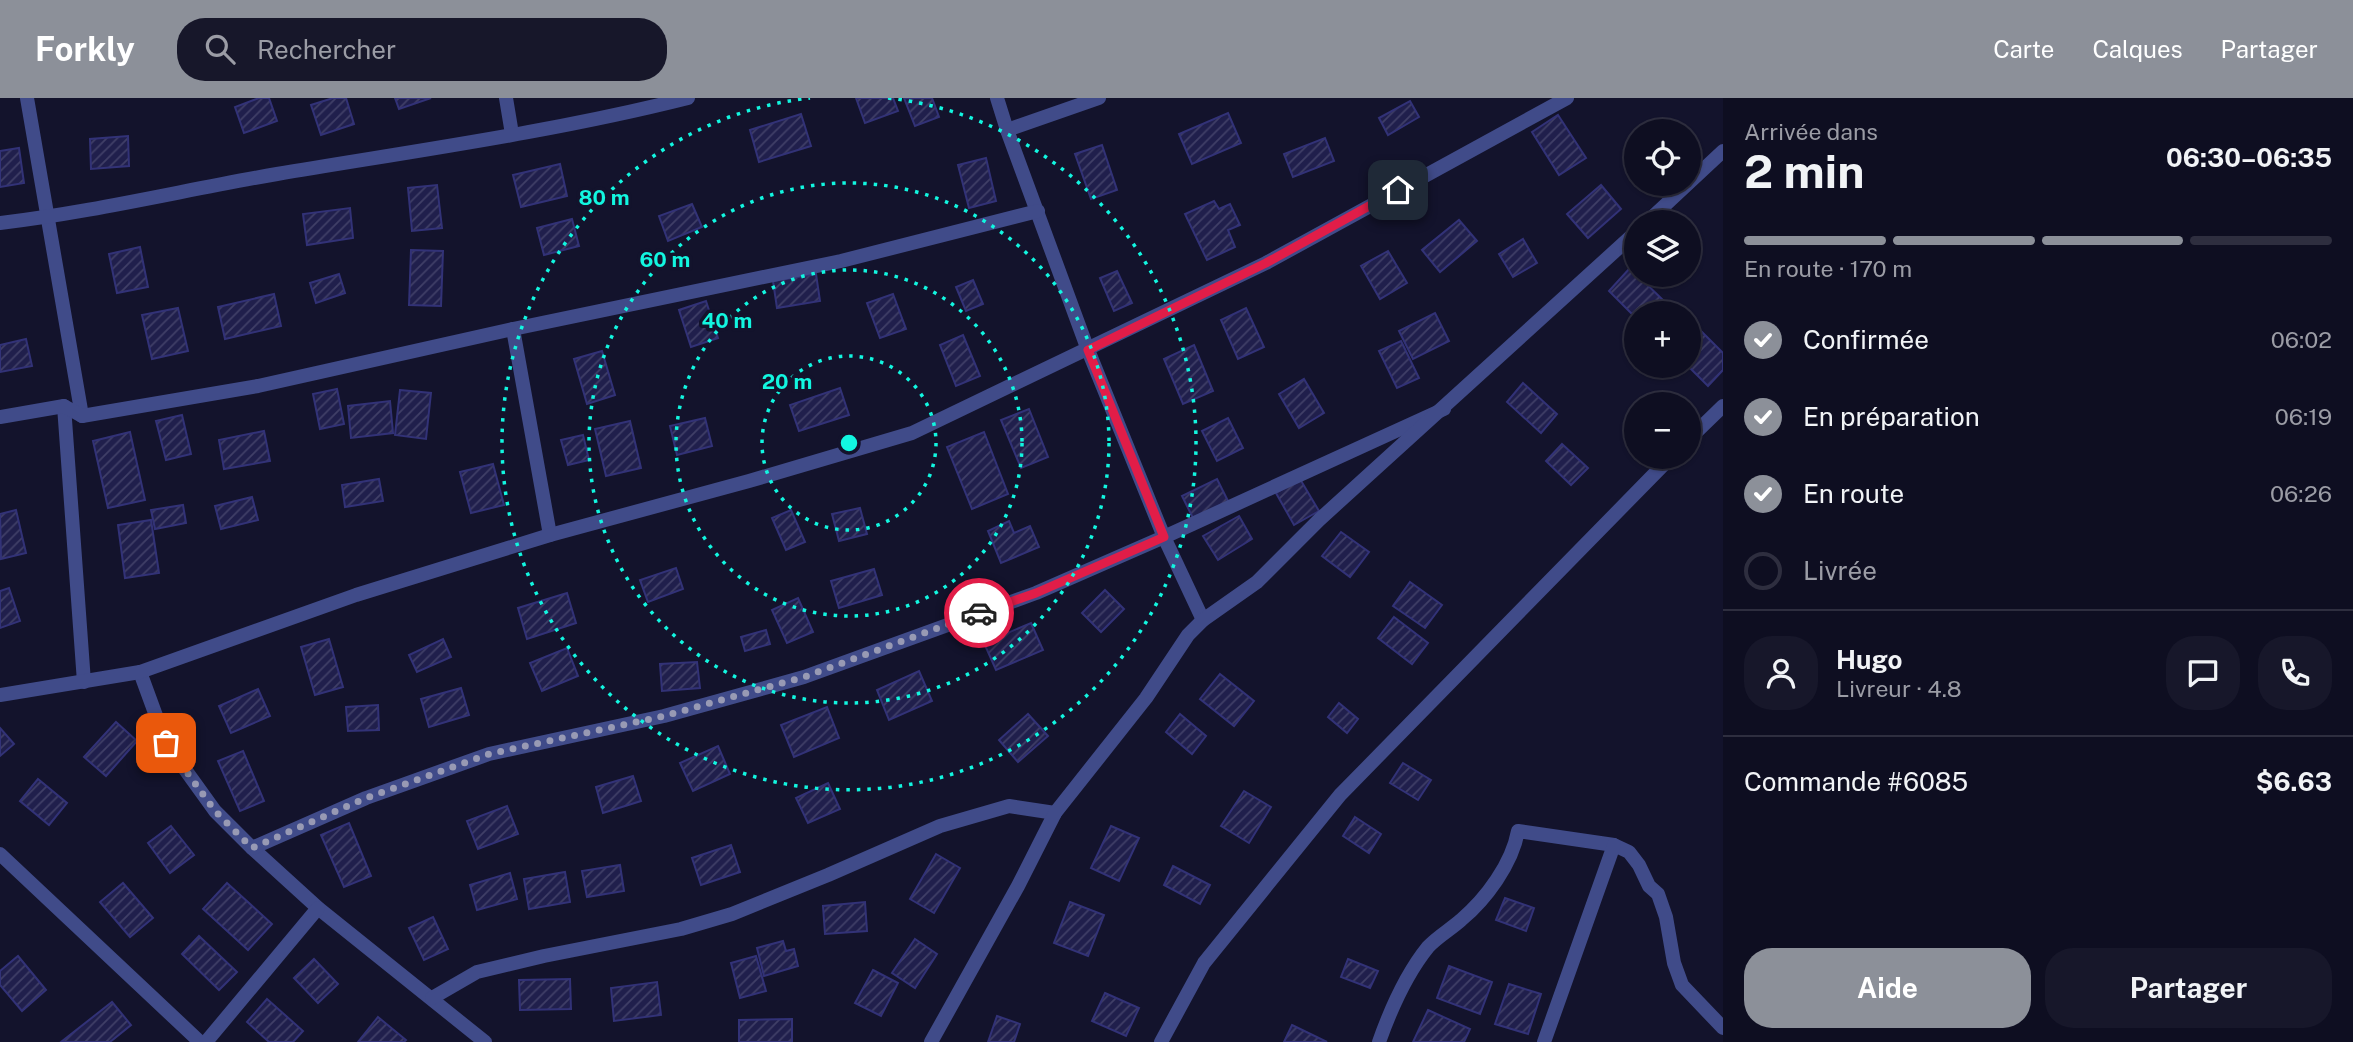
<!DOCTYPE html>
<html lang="fr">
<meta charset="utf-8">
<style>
:root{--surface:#0e0e21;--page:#17172a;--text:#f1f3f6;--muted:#9b9ca5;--line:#2e2e3f;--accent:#8c9099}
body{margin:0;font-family:"Public Sans",sans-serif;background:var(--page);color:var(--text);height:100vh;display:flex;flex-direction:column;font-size:26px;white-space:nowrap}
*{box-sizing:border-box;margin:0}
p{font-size:23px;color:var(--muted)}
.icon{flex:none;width:38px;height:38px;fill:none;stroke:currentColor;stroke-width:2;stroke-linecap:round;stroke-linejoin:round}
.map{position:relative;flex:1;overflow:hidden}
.details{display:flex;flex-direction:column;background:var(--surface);width:630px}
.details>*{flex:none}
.tools{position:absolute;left:1624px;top:21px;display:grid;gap:14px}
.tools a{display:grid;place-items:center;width:77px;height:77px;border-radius:50%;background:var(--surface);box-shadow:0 2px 5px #0004,0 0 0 2px var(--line);font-size:35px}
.pin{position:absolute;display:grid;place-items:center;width:60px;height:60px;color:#fff;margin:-30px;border-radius:14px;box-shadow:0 4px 10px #0006}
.courier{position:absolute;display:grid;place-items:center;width:70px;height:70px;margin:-35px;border:5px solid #e11d48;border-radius:50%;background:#fff;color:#222;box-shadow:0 2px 9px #0007}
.overview em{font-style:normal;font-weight:700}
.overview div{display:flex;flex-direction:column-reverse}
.overview{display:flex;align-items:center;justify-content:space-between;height:119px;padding:0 21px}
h1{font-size:46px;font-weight:700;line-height:52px}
.bar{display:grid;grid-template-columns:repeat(4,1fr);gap:10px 7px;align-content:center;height:84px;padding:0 21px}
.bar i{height:9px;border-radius:5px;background:var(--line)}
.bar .on{background:var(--accent)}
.bar p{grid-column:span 4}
.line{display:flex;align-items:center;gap:18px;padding:0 21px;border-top:2px solid var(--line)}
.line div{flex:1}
.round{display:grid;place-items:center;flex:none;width:74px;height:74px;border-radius:28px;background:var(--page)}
ol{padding:0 21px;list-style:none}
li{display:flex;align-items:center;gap:21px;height:77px}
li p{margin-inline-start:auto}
li .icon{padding:7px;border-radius:50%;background:var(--accent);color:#fff;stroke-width:4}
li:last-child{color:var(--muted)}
li i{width:38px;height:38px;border:4px solid var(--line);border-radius:50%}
.button{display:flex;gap:14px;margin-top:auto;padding:14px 21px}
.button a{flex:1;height:80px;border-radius:28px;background:var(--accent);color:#fff;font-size:28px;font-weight:700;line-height:80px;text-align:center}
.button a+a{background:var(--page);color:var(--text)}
header{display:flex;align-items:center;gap:42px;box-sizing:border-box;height:98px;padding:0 35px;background:var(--accent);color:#fff}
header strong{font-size:33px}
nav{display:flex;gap:38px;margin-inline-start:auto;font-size:24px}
.search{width:490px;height:63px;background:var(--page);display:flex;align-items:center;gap:18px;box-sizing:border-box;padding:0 24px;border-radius:28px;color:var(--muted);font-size:26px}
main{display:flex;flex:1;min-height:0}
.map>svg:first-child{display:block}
.building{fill:url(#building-hatch);stroke:#323277;stroke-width:2}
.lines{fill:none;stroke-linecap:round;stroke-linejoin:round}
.street{stroke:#404b89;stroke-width:14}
.done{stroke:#989ab4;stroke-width:7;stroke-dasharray:0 12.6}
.route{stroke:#e11d48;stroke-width:9}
.ring{fill:none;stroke:#12f6e0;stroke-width:3.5;stroke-dasharray:3.5 7}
.centre{fill:#12f6e0;stroke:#13132c;stroke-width:3.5}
.ring-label{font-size:21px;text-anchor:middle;font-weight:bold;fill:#12f6e0;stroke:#13132c;stroke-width:7;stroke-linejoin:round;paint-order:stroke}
</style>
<header>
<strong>Forkly</strong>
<div class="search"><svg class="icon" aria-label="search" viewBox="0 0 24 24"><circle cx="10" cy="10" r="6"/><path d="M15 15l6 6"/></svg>Rechercher</div>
<nav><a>Carte</a><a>Calques</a><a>Partager</a></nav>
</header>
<main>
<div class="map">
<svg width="1723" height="944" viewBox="0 0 1723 944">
<defs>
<pattern id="building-hatch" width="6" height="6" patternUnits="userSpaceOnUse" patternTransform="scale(1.75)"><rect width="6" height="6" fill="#201f4c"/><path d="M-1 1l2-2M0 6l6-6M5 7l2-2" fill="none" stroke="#403f67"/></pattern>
</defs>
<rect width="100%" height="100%" fill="#13132c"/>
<g class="building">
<path d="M259,0h10l8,23 -33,12 -9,-26z"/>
<path d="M333,0h13l8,26 -33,11 -10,-30z"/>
<path d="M395,0h36l-32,11z"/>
<path d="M856,0h37l5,13 -33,12z"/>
<path d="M904,0h28l7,19 -24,9z"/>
<path d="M1410,3l9,16 -31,18 -9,-17z"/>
<path d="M1228,15l13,30 -49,21 -13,-30z"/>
<path d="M801,16l10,32 -52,16 -9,-32z"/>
<path d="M1558,17l28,43 -27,17 -27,-43z"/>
<path d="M128,38l1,30 -38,3 -1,-30z"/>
<path d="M1325,40l9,23 -41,16 -9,-23z"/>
<path d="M1102,47l15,45 -26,9 -16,-45z"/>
<path d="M19,50l5,35 -24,4v-36z"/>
<path d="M986,60l10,43 -27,7 -11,-43z"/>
<path d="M560,66l7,32 -46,11 -8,-32z"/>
<path d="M437,87l5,43 -30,3 -4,-43z"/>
<path d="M1601,87l20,24 -33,29 -21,-24z"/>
<path d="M1214,103l5,8 11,-5 10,21 -12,5 7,17 -28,13 -22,-46z"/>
<path d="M692,106l10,23 -34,14 -9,-25z"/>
<path d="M350,110l3,30 -46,7 -4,-31z"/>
<path d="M572,121l7,27 -35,9 -7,-27z"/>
<path d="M1459,122l18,21 -37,31 -18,-22z"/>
<path d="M1523,141l14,24 -24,14 -14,-23z"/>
<path d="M140,149l8,40 -31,6 -8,-39z"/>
<path d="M1689,150l10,11 -10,10z"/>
<path d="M411,152l32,1 -2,55 -32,-1z"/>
<path d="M1388,153l19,32 -27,16 -19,-33z"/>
<path d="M1630,170l37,36 -10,9h-21v5l-27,-27z"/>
<path d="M1117,173l15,32 -18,8 -14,-33z"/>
<path d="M339,176l6,19 -29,10 -6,-20z"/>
<path d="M816,176l4,27 -43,7 -4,-27z"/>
<path d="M973,182l10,24 -17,7 -10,-24z"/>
<path d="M274,196l7,32 -56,13 -7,-32z"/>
<path d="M893,196l13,35 -26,9 -13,-35z"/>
<path d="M706,203l12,37 -27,9 -12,-37z"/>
<path d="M178,210l10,43 -36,8 -10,-44z"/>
<path d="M1246,210l18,39 -26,12 -17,-39z"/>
<path d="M1435,215l14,28 -36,18 -14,-28z"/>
<path d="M1698,230l25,25v17l-15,16 -20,-20 1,-28z"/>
<path d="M963,237l17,41 -24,10 -16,-41z"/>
<path d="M26,241l6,27 -32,6v-27z"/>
<path d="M1401,243l18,37 -22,10 -18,-37z"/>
<path d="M1194,247l19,46 -30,13 -19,-45z"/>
<path d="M602,253l13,44 -28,9 -13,-45z"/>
<path d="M1304,281l20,34 -25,15 -20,-34z"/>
<path d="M1523,285l34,31 -16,19 -34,-31z"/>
<path d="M840,290l9,27 -50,16 -9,-26z"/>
<path d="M337,291l7,35 -24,5 -7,-35z"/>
<path d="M400,292l31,3 -5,46 -31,-4z"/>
<path d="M390,303l3,32 -42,5 -3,-32z"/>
<path d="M1029,311l19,48 -27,11 -20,-48z"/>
<path d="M182,317l9,39 -25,6 -10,-39z"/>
<path d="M705,320l7,28 -35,9 -7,-29z"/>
<path d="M1228,320l15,30 -26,13 -15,-30z"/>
<path d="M630,323l11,47 -35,8 -11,-47z"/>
<path d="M264,333l6,30 -46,8 -5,-29z"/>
<path d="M130,334l15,68 -37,8 -15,-67z"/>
<path d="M984,334l24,62 -36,15 -25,-62z"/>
<path d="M583,337l6,25 -21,5 -7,-25z"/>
<path d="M1562,346l26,24 -17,17 -25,-24z"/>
<path d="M493,366l11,41 -33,8 -11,-41z"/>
<path d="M379,381l4,22 -38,6 -3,-22z"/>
<path d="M1217,381l13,26 -35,17 -13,-26z"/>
<path d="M1300,381l19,32 -25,14 -18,-32z"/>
<path d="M252,399l6,23 -37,9 -6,-23z"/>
<path d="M183,407l3,18 -31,6 -4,-19z"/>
<path d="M860,410l7,26 -28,7 -7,-27z"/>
<path d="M16,412l10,43 -25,6 -1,-45z"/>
<path d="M791,412l14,32 -19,8 -14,-32z"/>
<path d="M1239,418l13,23 -34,21 -15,-24z"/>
<path d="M151,422l8,53 -34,5 -7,-53z"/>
<path d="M1009,423l5,12 16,-7 9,21 -38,16 -13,-32z"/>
<path d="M1341,434l28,20 -19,25 -28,-21z"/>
<path d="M676,470l7,21 -35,13 -8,-22z"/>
<path d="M874,471l8,26 -43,13 -8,-27z"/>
<path d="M1410,484l32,23 -17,23 -32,-22z"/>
<path d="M9,490l11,33 -20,7v-37z"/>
<path d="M1105,492l19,19 -23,23 -19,-19z"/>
<path d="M567,495l9,30 -49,16 -9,-31z"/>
<path d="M798,500l15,34 -26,11 -15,-33z"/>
<path d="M1394,519l34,26 -16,21 -34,-26z"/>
<path d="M1031,525l12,27 -47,20 -12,-27z"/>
<path d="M766,532l4,14 -25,7 -4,-14z"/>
<path d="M329,541l14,48 -28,8 -14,-48z"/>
<path d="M443,541l8,18 -34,15 -8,-17z"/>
<path d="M567,550l11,28 -36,15 -12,-28z"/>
<path d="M697,564l3,26 -38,3 -2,-27z"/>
<path d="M919,573l13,30 -43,19 -12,-30z"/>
<path d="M1220,576l34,27 -20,25 -34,-27z"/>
<path d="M461,590l8,27 -40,12 -8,-28z"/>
<path d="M258,591l12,27 -39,17 -12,-27z"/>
<path d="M1339,605l19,16 -11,14 -19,-16z"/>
<path d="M378,607l1,25 -31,1 -2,-24z"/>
<path d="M827,609l12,31 -45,19 -13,-32z"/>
<path d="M1028,616l20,22 -30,26 -19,-22z"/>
<path d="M1180,616l26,22 -14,18 -26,-22z"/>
<path d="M116,624l21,19 -31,35 -22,-19z"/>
<path d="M0,630l14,16 -14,12z"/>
<path d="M718,648l12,28 -37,17 -13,-28z"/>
<path d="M243,653l21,50 -24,10 -22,-50z"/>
<path d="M1403,665l28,17 -13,20 -28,-17z"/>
<path d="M633,678l8,25 -38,12 -7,-26z"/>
<path d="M38,681l29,24 -18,22 -29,-24z"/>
<path d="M828,685l12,26 -32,14 -12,-25z"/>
<path d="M1244,693l27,16 -22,36 -28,-17z"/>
<path d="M507,708l11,28 -40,15 -11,-28z"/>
<path d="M1355,719l26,17 -12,19 -26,-17z"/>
<path d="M349,725l22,53 -27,11 -23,-52z"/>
<path d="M171,728l23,29 -24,18 -22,-30z"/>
<path d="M1111,728l28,12 -20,43 -28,-13z"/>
<path d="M731,747l9,27 -39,13 -9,-27z"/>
<path d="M936,756l24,14 -26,45 -24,-14z"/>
<path d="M620,767l4,26 -37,6 -5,-26z"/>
<path d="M1173,768l37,19 -10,19 -36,-19z"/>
<path d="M565,774l5,30 -41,7 -5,-30z"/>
<path d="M510,775l7,26 -40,11 -7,-25z"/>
<path d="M123,785l30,35 -23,19 -30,-35z"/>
<path d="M227,785l45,41 -24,26 -45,-41z"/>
<path d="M1505,800l29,10 -8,23 -30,-11z"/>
<path d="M865,804l2,29 -42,3 -2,-28z"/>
<path d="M1070,804l34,13 -16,41 -34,-13z"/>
<path d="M433,819l15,32 -24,11 -15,-32z"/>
<path d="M199,838l38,36 -18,18 -37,-36z"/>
<path d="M915,841l22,15 -22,34 -23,-15z"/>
<path d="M783,843l3,10 8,-2 4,17 -34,10 -7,-28z"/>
<path d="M18,858l28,34 -24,21 -22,-26v-14z"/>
<path d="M756,858l10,35 -26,7 -9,-35z"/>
<path d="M314,861l24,25 -20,19 -24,-25z"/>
<path d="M1348,861l30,12 -8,17 -29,-11z"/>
<path d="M1449,868l43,16 -12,32 -43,-16z"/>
<path d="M873,872l25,13 -17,33 -26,-13z"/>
<path d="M570,881l1,30 -51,1 -1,-30z"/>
<path d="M657,884l4,33 -47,6 -3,-33z"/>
<path d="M1509,886l32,10 -13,40 -33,-10z"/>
<path d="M1105,895l34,15 -13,28 -34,-15z"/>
<path d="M267,901l36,32 -10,11h-24l-22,-20z"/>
<path d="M112,904l19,23 -21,17h-49z"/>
<path d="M1428,912l42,19 -6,13h-51z"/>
<path d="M997,918l23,8 -6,18h-26z"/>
<path d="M378,919l28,23 -2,2h-46z"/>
<path d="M792,921v23h-53v-22z"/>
<path d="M1292,927l35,17h-43z"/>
</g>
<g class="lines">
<g class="street">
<path d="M27,0l55,318"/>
<path d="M506,0l6,36"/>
<path d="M997,0l10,32 81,220 76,187 39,83"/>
<path d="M1007,32l92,-32"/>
<path d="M1647,124l76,-71"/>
<path d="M0,125c93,-11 184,-33 277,-49 137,-23 276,-42 411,-76"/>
<path d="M513,231l37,206"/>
<path d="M64,308l20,276"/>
<path d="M0,319l64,-11 18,10 176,-30 255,-57 328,-68 197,-50"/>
<path d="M1689,341l34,-33"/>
<path d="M140,574l26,71 49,68 37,37 66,60 167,134"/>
<path d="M0,597l140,-23 216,-77 194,-60 199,-54 163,-48 354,-170 301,-165"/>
<path d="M252,750l114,-50 123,-44 175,-38 140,-39 232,-84 128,-56 280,-128"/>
<path d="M0,756l200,188"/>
<path d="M432,900l45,-26 67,-16 137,-27 51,-15 96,-39 112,-49 69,-20 46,7"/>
<path d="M206,944l112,-134"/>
<path d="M931,944l87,-156 37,-73 91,-115 42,-63 15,-15 54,-38 62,-62 317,-288"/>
<path d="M1161,944l43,-79 136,-168 331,-338"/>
<path d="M1379,944c11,-31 28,-69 49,-95 9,-10 23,-18 33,-27 25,-21 51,-56 57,-89l96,14 15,7 10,13 10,21 9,8 8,23 8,46 8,22 41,43"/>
<path d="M1544,944l70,-197"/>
</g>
</g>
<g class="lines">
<path class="done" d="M166,645l49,68 37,37 114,-50 123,-44 175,-38 140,-39 175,-64"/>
<path class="route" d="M979,515l57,-20 128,-56 -76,-187 178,-87 132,-73"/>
</g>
<g class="ring">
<circle cx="849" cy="345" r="87"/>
<circle cx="849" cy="345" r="173"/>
<circle cx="849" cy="345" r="260"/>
<path d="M888 0A347 347 0 1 1 810 0"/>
</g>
<circle cx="849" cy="345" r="10" class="centre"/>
<g class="ring-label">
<text x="604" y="107">80 m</text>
<text x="665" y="169">60 m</text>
<text x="727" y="230">40 m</text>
<text x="787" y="291">20 m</text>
</g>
</svg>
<div class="tools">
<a><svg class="icon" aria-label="locate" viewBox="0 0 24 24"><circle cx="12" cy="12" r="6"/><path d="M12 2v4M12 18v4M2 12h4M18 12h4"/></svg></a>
<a><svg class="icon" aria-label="layers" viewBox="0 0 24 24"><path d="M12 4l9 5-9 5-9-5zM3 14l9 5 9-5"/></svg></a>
<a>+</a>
<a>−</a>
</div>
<div class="pin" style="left:166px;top:645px;background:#ea580c"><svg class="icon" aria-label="bag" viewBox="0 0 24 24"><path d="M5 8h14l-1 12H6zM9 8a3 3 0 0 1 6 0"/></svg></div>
<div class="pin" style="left:1398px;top:92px;background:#1f2937"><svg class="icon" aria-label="home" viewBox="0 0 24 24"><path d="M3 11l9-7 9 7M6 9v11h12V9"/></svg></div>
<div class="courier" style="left:979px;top:515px"><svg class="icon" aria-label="car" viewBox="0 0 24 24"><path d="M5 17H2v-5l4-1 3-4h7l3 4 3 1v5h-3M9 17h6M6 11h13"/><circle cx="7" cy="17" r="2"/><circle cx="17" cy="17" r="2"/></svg></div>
</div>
<section class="details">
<div class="overview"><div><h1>2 min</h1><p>Arrivée dans</p></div><em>06:30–06:35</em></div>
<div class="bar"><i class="on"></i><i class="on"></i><i class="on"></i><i></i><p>En route · 170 m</p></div>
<ol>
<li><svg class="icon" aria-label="check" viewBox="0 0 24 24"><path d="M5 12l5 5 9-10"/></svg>Confirmée<p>06:02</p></li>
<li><svg class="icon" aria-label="check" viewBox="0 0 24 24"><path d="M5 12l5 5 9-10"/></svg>En préparation<p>06:19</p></li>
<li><svg class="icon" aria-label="check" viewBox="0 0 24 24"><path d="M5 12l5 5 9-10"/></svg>En route<p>06:26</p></li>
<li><i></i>Livrée</li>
</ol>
<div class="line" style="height:126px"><a class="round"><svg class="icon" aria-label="person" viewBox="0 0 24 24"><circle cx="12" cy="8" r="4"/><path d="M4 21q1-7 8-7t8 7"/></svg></a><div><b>Hugo</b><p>Livreur · 4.8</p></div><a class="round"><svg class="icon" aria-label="chat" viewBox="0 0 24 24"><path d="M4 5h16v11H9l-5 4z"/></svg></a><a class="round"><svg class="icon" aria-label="phone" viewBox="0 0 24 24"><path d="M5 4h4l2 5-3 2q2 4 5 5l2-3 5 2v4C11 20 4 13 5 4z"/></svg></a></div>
<div class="line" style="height:91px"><div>Commande #6085</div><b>$6.63</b></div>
<div class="button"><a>Aide</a><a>Partager</a></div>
</section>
</main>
